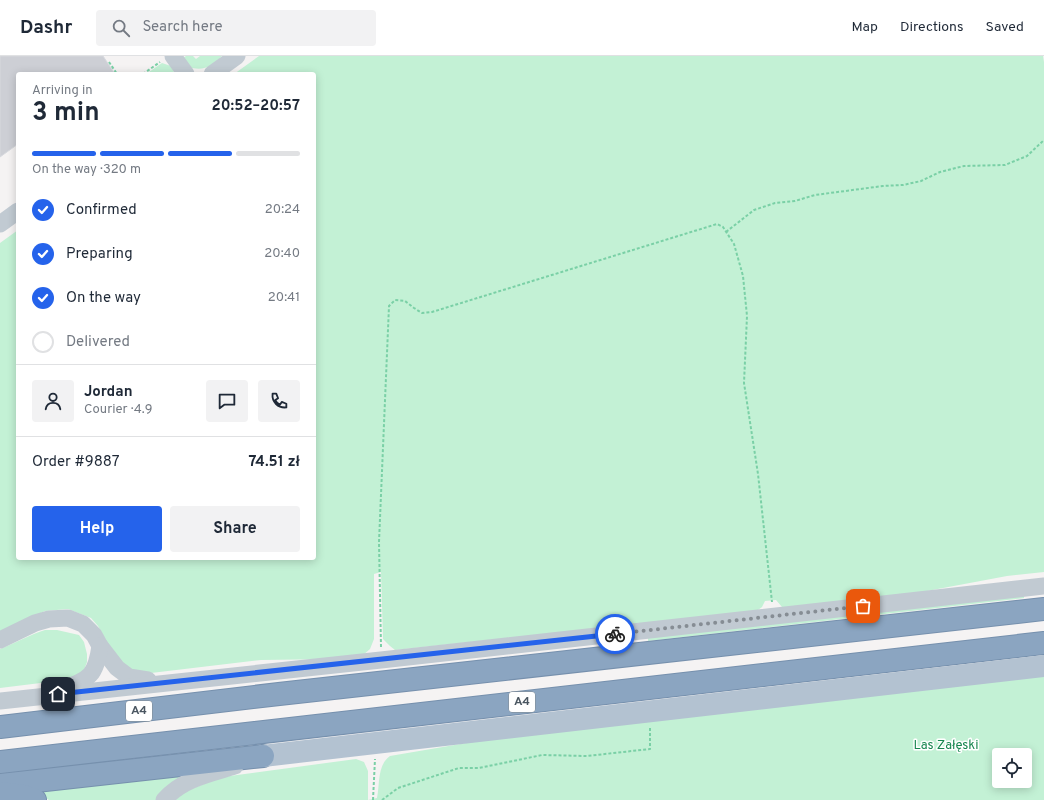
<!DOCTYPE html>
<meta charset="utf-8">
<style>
:root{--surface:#fff;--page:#f2f2f3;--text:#1f2937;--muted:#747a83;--line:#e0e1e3;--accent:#2563eb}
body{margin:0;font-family:Overpass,sans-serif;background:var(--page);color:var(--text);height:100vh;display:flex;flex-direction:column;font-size:15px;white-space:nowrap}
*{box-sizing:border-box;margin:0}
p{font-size:13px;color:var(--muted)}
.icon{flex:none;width:22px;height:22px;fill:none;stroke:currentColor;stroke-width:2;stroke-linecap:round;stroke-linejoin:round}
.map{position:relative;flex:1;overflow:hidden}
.details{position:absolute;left:16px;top:16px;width:300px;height:488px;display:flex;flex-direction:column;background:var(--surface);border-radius:4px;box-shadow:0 2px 10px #0003}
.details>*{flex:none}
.controls{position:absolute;left:992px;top:692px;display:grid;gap:8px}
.controls a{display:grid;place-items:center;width:40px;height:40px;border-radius:4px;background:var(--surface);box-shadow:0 2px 10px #0003;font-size:20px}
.pin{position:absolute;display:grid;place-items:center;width:34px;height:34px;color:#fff;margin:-17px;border-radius:8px;box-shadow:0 2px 6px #0006}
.courier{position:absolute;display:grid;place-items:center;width:40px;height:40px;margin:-20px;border:3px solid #2563eb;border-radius:50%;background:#fff;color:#222;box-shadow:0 1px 5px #0007}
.head em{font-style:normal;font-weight:700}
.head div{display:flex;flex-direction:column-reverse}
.head{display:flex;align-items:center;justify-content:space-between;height:68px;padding:0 16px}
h1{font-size:26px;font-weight:700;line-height:30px}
.bar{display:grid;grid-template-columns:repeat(4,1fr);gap:6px 4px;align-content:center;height:48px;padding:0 16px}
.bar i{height:5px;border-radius:3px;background:var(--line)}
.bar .active{background:var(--accent)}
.bar p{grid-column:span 4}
.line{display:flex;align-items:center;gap:10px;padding:0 16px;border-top:1px solid var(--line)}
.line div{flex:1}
.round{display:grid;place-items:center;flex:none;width:42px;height:42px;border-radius:4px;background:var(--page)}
ol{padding:0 16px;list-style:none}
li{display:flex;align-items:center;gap:12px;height:44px}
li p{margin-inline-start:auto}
li .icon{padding:4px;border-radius:50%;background:var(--accent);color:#fff;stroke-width:4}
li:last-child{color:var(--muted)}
li i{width:22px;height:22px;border:2px solid var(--line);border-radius:50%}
.action{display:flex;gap:8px;margin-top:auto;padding:8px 16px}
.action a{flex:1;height:46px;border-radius:4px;background:var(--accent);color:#fff;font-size:16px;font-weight:700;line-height:46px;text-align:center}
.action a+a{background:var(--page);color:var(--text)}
header{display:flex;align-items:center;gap:24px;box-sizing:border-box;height:56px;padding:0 20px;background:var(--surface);border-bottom:1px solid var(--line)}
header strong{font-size:19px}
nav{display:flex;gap:22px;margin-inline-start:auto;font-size:14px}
.search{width:280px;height:36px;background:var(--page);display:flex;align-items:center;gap:10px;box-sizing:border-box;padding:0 14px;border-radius:4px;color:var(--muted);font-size:15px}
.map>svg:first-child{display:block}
.green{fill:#c3f1d5;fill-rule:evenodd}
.building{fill:#cdcfd5;stroke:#d7d9de}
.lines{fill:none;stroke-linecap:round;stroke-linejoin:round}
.highway-casing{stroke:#7690ad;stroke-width:24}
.path{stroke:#7ad0a6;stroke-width:2;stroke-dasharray:3 2;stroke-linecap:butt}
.minor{stroke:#c1cad2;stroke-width:17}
.major{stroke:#b3c2d1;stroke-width:22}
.highway{stroke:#8ba5c1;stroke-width:22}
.done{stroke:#868d94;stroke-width:4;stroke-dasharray:0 7.2}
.route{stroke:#2563eb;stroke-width:5}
.labels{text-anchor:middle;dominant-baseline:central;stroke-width:3;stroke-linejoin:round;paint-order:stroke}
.shield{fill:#fff;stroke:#808990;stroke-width:1}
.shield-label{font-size:12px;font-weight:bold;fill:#4a5661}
.park-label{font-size:13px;fill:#17864f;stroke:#fff}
</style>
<header>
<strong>Dashr</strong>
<div class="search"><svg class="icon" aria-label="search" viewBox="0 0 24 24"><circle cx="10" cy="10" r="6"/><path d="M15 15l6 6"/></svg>Search here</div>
<nav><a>Map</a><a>Directions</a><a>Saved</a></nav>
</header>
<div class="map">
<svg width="1044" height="744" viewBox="0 0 1044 744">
<rect width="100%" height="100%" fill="#f5f3f3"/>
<g class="green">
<path d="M186,0h7l3,3 4,-3h22c-10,9 -16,15 -30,12l-9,-10z"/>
<path d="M259,0h784l1,6v510l-37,4 -96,18 -125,14 -4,-1 -6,-7 -11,1 -3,6 -4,3 -100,12 -263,28 -5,-4 -7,-7 -2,-67 -7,2v65l-4,10 -8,7 -28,3 -73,1 -110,13 -27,-5 -15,-22 -11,-20 -7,-8 -23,-9 -23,2 -45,21v-389l18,-13v328h296v-484h-80z"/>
<path d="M162,7l9,3 4,8h-18l-1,-1 -2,1h-8z"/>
<path d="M1024,538v4l-376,43v-5z"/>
<path d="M45,574h12l22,5 5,7 3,12v8l-3,8 -11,9 -73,9v-39c15,-6 29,-14 45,-19z"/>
<path d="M1044,616v128h-869l11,-9 36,-14 134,-18 8,3 4,9v29l9,-2c3,-14 0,-33 13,-42l128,-22zM999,699h26v26h-26z"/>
<path d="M180,719l1,2 -25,23h-107l-9,-6v-3z"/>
</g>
<path class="building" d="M0,0h103l12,18h-97v70l-18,13z"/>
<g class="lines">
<defs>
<g id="highway">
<path d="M0,671l279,-33 765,-85"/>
<path d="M0,706l1044,-119"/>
<path d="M0,729l263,-29"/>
<path d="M0,737l24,3 11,4"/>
</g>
</defs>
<use href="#highway" class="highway-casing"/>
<g class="path">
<path d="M109,6l8,12"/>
<path d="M143,18l17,-12"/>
<path d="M726,176l28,-22 21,-7 20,-2 20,-6 68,-9 20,-1 18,-4 19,-9 24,-6 41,-1 22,-9 17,-16"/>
<path d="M381,591l-2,-105 10,-236 6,-6 10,1 9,7 8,5 10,-1 285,-88 6,3 11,17 9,32 4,40 -3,67 14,91 14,128"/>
<path d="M373,744l2,-41"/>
<path d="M382,744l16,-12 61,-20h20l63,-13 45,1 63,-7v-22"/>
</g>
<g class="minor">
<path d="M173,0l13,18"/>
<path d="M212,18l25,-18"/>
<path d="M0,168l18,-13"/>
<path d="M0,584l35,-17 14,-4 19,-1 15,6 11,11 6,11 17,22 12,9 19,3"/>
<path d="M63,633c27,-10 33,-14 37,-43"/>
<path d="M0,645l381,-41 663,-74"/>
<path d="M164,744c18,-21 45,-26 71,-34"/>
</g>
<path class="major" d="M263,700l781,-90"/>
<use href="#highway" class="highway"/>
</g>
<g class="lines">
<path class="done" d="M615,578l248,-28"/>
<path class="route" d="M58,638l557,-60"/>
</g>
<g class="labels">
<g class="shield">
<rect x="509" y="636" width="26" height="20" rx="3"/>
<rect x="126" y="645" width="26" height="20" rx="3"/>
</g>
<g class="shield-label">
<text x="522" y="646">A4</text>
<text x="139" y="655">A4</text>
</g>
<g class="park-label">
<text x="946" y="690">Las Załęski</text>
</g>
</g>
</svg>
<div class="controls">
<a><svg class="icon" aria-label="locate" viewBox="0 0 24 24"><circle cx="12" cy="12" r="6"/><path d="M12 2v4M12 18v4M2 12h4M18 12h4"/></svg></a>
</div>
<div class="pin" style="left:863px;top:550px;background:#ea580c"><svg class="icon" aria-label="bag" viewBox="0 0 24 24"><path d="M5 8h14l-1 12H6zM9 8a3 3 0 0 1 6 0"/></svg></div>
<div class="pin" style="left:58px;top:638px;background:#1f2937"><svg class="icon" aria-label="home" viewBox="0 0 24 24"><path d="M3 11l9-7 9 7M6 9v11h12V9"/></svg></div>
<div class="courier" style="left:615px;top:578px"><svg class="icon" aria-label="bike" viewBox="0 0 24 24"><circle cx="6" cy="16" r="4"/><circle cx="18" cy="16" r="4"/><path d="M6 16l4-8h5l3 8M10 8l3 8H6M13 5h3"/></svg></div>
<section class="details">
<div class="head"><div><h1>3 min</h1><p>Arriving in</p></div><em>20:52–20:57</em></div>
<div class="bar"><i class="active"></i><i class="active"></i><i class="active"></i><i></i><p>On the way · 320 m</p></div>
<ol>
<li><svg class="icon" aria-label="check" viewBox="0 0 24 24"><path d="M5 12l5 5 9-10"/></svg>Confirmed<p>20:24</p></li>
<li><svg class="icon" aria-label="check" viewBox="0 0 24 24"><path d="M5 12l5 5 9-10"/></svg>Preparing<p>20:40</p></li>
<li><svg class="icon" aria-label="check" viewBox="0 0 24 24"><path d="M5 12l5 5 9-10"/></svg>On the way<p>20:41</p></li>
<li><i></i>Delivered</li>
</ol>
<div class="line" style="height:72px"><a class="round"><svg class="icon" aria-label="person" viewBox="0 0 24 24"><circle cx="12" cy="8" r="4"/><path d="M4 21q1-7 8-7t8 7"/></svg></a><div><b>Jordan</b><p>Courier · 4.9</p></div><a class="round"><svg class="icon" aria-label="chat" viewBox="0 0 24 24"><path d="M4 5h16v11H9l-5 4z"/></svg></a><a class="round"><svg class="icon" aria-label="phone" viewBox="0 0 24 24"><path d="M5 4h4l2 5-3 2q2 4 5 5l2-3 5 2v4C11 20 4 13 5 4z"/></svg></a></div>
<div class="line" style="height:52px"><div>Order #9887</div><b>74.51 zł</b></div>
<div class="action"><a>Help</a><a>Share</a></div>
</section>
</div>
